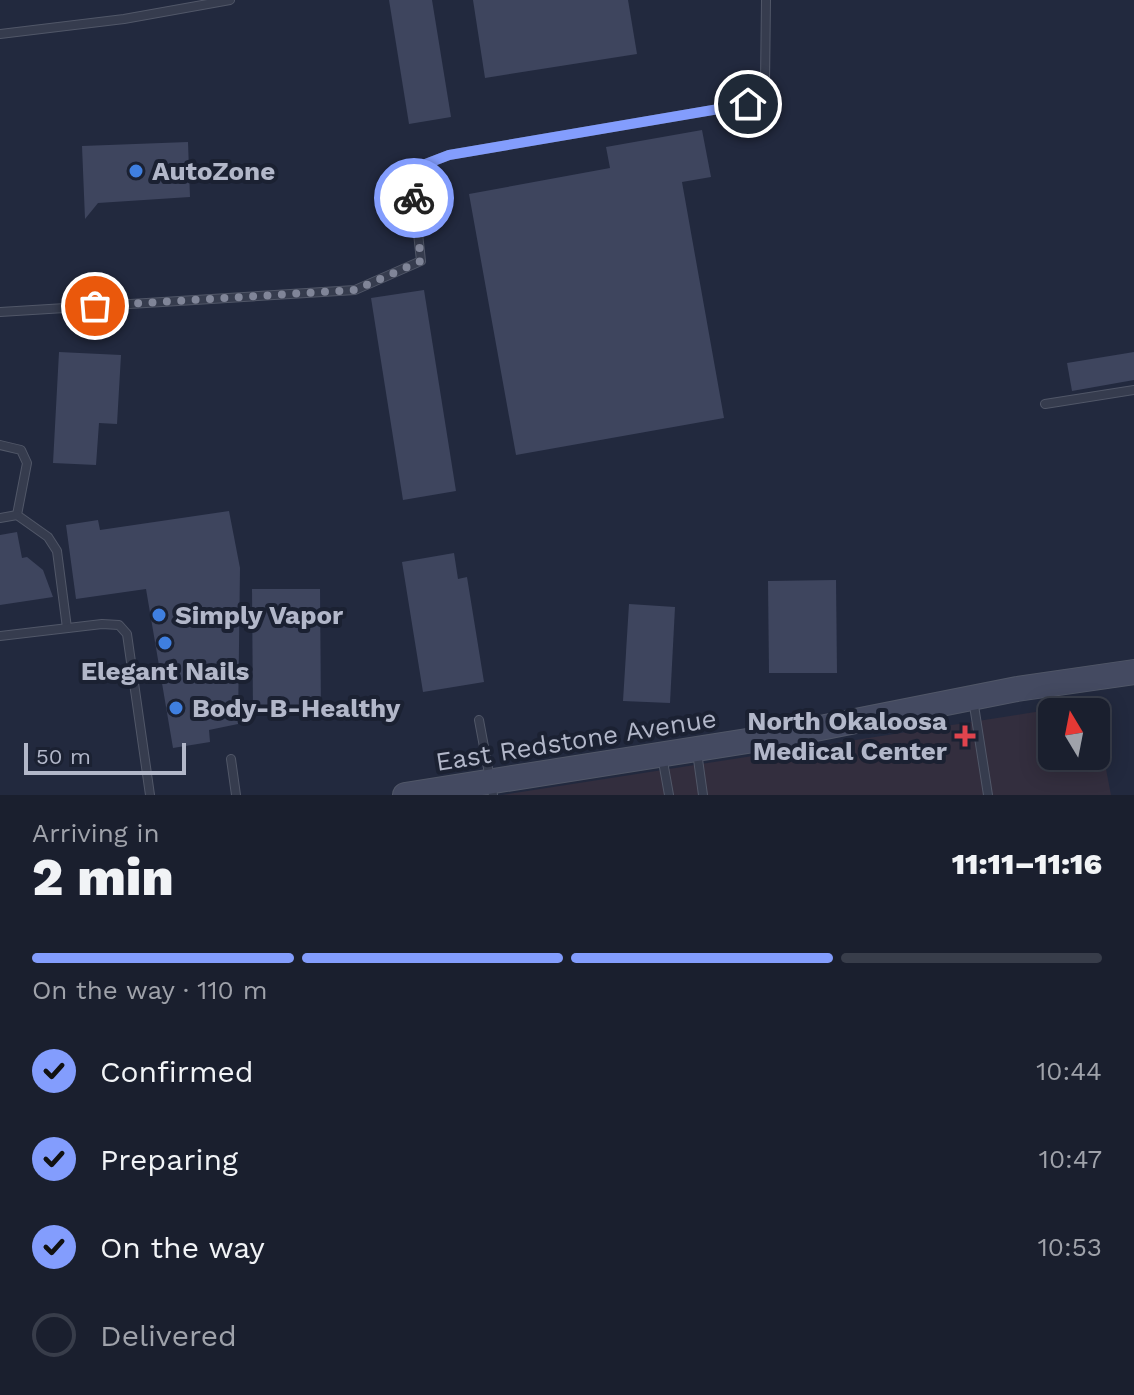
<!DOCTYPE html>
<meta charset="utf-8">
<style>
:root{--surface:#1a1f2e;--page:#232736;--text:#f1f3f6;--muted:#9fa2aa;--line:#383d4a;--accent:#839dfd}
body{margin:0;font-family:"Work Sans",sans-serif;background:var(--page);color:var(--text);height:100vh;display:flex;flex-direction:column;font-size:30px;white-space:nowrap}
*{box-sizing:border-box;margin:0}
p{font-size:26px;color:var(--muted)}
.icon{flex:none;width:44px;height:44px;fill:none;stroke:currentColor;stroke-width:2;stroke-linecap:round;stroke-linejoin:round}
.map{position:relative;height:795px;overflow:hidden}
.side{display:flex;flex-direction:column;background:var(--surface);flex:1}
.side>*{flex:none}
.needle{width:52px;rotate:350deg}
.tools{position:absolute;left:1038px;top:698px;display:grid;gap:16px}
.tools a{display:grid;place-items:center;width:72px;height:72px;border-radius:12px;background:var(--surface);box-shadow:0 4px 20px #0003,0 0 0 2px var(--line);font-size:40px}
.scale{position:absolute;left:24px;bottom:20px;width:162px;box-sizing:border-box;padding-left:8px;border:4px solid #b2b7c9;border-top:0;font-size:22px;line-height:28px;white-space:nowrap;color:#b2b7c9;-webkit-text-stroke:6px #1b2132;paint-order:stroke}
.pin{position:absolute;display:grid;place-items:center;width:68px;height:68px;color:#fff;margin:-34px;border:4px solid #fff;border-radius:50%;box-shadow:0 2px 8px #0007}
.courier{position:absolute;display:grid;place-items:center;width:80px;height:80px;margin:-40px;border:6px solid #839dfd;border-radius:50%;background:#fff;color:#222;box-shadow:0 2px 10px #0007}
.headline em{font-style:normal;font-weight:800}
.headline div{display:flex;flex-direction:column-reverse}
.headline{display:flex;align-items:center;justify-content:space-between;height:136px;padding:0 32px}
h1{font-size:52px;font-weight:800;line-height:60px}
.bar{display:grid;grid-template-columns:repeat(4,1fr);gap:12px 8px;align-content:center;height:96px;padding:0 32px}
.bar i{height:10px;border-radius:6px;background:var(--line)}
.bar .selected{background:var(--accent)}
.bar p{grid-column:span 4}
ol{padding:0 32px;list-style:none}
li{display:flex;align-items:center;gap:24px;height:88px}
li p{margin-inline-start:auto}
li .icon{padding:8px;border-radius:50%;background:var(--accent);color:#111;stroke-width:4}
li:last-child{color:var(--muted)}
li i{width:44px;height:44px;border:4px solid var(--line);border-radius:50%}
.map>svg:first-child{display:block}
.medical{fill:#332e3e}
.building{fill:#3e455e}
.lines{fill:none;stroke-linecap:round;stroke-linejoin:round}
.lane-casing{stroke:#515768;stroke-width:10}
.secondary-casing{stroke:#515768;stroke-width:26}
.lane{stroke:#363c4e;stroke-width:8}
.secondary{stroke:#444a61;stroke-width:24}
.done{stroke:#808598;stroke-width:8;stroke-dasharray:0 14.4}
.route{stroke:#839dfd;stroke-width:10}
.shop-dot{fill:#3f7fe0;stroke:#1b2132;stroke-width:3}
.health-dot{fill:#e0444e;stroke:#1b2132;stroke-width:3}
.labels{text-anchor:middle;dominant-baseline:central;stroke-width:8;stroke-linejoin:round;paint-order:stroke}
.poi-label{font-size:26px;font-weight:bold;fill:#b2b7c9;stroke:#1b2132;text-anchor:start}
.street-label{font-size:26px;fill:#b2b7c9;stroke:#1b2132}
</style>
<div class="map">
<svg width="1134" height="795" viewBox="0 0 1134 795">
<rect width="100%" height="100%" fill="#22293e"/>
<path class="medical" d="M1093,703l2,9h-43v44h44v-39l15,78h-609z"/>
<g class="building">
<path d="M389,0h43l19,117 -42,7z"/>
<path d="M473,0h155l9,54 -152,24z"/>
<path d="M702,130l9,47 -29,5 42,236 -208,37 -47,-261 141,-26 -4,-21z"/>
<path d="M188,142l2,55 -92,6 -13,16 -3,-73z"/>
<path d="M424,290l32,201 -53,9 -32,-202z"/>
<path d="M59,352l62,3 -4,69 -18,-1 -3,42 -43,-2z"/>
<path d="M1134,352v28l-62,11 -5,-28z"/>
<path d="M229,511l11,57 -2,156 -29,6 1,12 -37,6 -27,-159 -70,10 -10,-74 32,-5 2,10z"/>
<path d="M17,532l5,26 5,-1 16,13 10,27 -53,8v-70z"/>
<path d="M454,553l4,26 9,-2 17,105 -61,10 -21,-130z"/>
<path d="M836,580l1,93h-68l-1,-92z"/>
<path d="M252,589h68l1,126h-68z"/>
<path d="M629,604l46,3 -5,96 -47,-2z"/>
</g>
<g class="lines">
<defs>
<g id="lane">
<path d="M0,34l124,-15 106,-19"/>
<path d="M0,312l355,-22 66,-29 -7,-65 9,-31 26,-10 299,-51 17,-22 1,-82"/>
<path d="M1045,404l89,-14"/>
<path d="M0,445l21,5 6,13 -10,52 31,22 9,14 10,77"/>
<path d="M0,518l17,-3"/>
<path d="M0,636l102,-12 17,1 8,9 23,161"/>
<path d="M973,699l15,96"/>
<path d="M479,720l14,75"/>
<path d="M697,752l6,43"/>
<path d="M662,756l7,39"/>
<path d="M231,759l5,36"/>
</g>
<path id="secondary" d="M405,795l380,-60 232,-46 117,-17"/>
</defs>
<use href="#lane" class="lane-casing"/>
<use href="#secondary" class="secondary-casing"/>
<use href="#lane" class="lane"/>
<use href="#secondary" class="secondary"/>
</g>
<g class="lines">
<path class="done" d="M95,306l260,-16 66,-29 -7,-63"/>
<path class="route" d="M414,198l9,-33 26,-10 299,-51"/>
</g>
<g class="shop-dot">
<circle cx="136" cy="171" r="8"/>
<circle cx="159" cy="615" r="8"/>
<circle cx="165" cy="643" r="8"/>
<circle cx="176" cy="708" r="8"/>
</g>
<path class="health-dot" d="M961 724h8v8h8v8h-8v8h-8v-8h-8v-8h8z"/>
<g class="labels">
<g class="poi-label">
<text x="152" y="171">AutoZone</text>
<text x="175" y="615">Simply Vapor</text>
<text x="165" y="671" text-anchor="middle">Elegant Nails</text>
<text x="192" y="708">Body-B-Healthy</text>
<text x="947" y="721" text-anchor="end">North Okaloosa<tspan x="947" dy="30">Medical Center</tspan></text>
</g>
<g class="street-label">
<text transform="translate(576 740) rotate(-9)">East Redstone Avenue</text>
</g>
</g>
</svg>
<div class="tools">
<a><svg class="needle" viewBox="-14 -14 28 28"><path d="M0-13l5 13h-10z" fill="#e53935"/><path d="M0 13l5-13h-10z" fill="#9fa2aa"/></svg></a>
</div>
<div class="scale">50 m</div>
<div class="pin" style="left:95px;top:306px;background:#ea580c"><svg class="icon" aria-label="bag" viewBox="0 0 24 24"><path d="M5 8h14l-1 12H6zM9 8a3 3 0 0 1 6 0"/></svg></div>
<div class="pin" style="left:748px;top:104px;background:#1f2937"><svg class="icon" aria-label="home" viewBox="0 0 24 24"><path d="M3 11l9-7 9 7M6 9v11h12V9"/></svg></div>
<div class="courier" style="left:414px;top:198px"><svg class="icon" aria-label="bike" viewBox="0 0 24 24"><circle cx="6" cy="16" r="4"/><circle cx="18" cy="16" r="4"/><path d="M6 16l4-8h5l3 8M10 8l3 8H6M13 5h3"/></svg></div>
</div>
<section class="side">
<div class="headline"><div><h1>2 min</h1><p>Arriving in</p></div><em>11:11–11:16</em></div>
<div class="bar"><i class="selected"></i><i class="selected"></i><i class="selected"></i><i></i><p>On the way · 110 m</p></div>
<ol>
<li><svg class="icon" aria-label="check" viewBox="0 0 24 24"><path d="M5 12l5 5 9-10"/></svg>Confirmed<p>10:44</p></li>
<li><svg class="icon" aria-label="check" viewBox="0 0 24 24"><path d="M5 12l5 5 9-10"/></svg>Preparing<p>10:47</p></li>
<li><svg class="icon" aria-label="check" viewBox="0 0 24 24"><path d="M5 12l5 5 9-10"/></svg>On the way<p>10:53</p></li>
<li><i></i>Delivered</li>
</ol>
</section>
